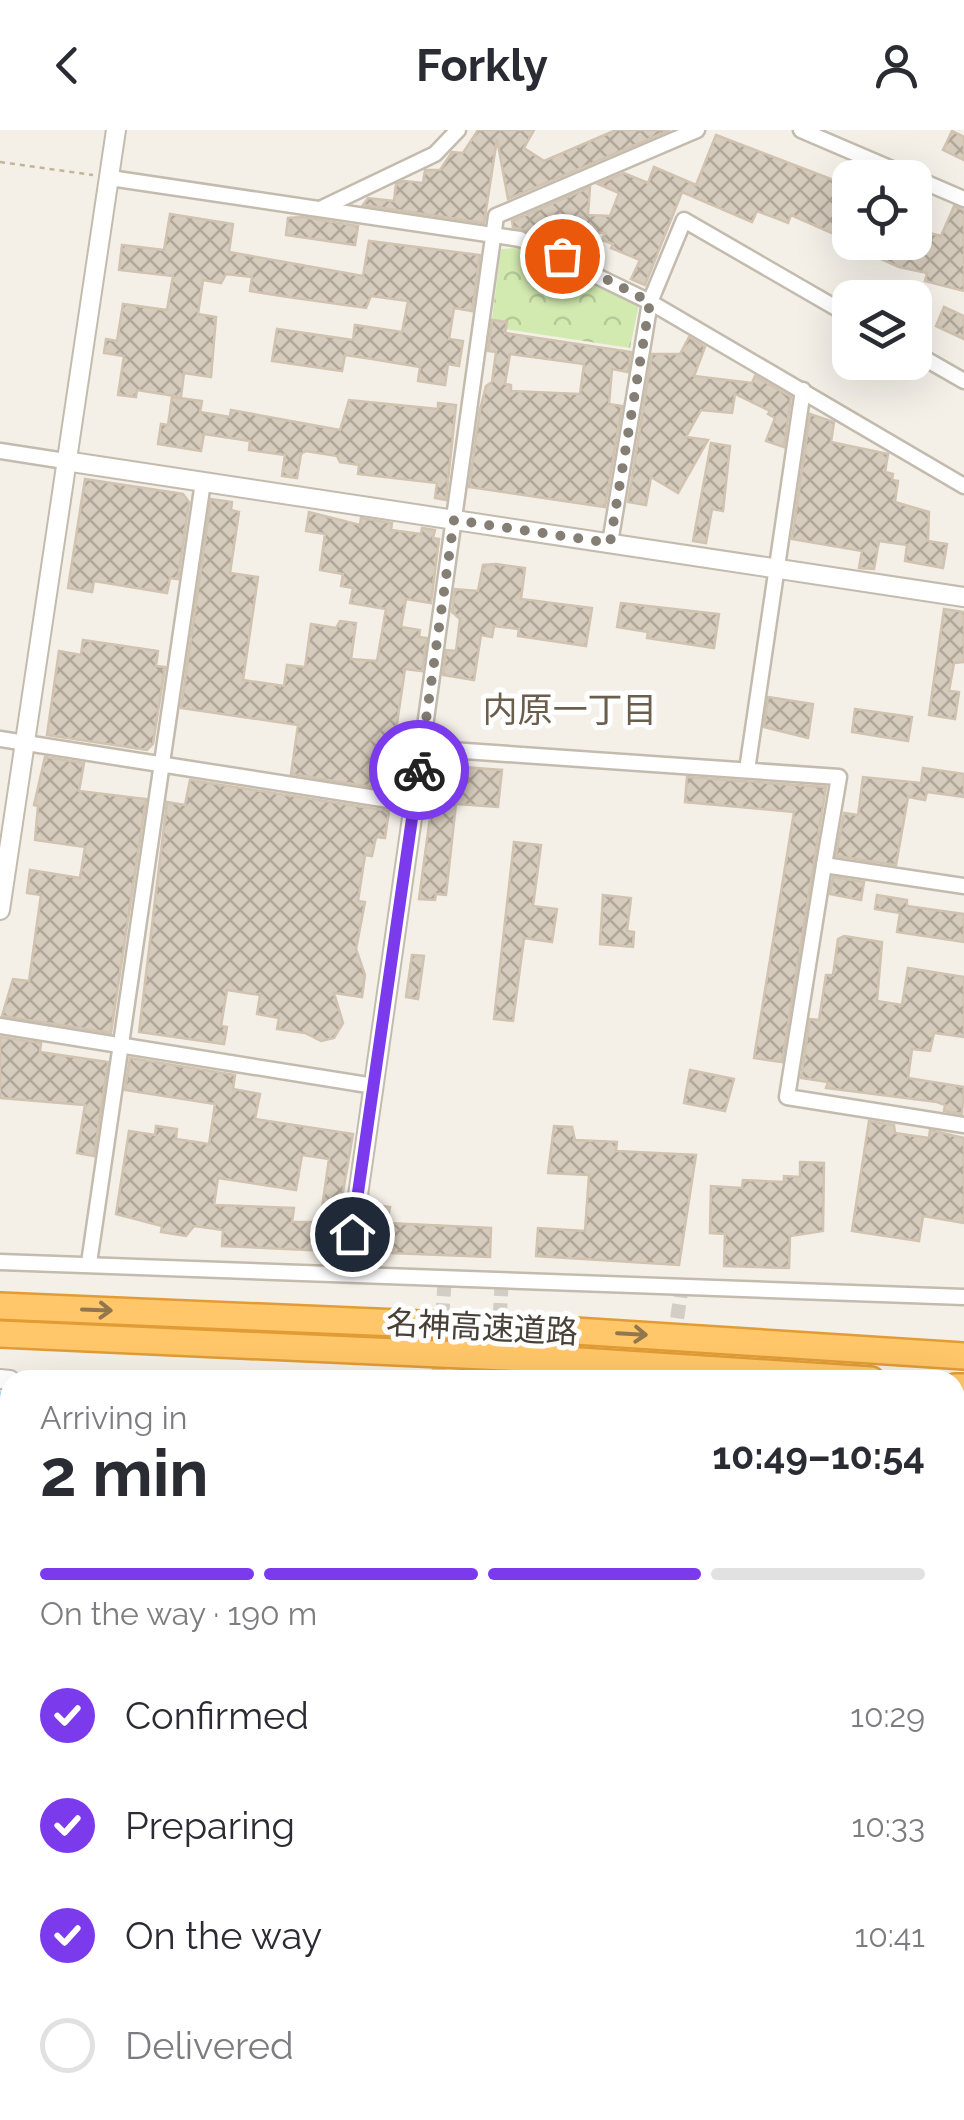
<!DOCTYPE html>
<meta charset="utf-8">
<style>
:root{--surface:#fff;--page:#f7f7f7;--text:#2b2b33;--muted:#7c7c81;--line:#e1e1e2;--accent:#7c3aed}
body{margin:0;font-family:Raleway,"Noto Sans JP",sans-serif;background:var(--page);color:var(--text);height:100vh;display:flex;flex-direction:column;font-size:38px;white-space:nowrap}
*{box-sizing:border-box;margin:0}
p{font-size:32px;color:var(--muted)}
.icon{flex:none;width:55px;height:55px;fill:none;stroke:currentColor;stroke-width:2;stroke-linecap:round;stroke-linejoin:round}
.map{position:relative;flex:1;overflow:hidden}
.sheet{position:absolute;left:0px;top:1240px;width:965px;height:750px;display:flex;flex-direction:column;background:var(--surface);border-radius:30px 30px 0 0;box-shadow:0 10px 40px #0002}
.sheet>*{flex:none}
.controls{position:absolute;left:832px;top:30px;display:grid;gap:20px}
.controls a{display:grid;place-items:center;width:100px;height:100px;border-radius:20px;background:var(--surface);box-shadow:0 10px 40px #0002;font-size:50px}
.pin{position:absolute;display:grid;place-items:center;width:85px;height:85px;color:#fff;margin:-42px;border:5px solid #fff;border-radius:50%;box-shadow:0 2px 10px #0007}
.courier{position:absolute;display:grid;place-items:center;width:100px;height:100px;margin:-50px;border:8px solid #7c3aed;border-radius:50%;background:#fff;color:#222;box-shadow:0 2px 12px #0007}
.headline em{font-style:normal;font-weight:700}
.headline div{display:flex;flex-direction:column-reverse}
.headline{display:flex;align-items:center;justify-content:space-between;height:170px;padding:0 40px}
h1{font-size:65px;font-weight:700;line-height:75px}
.bar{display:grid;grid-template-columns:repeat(4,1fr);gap:15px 10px;align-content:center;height:120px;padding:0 40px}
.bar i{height:12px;border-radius:8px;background:var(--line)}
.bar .on{background:var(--accent)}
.bar p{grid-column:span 4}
ol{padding:0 40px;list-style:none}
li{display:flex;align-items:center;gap:30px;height:110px}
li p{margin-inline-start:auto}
li .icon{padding:10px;border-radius:50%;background:var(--accent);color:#fff;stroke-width:4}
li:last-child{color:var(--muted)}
li i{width:55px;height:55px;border:5px solid var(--line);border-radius:50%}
header{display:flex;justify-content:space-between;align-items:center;height:130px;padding:0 40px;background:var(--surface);font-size:45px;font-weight:700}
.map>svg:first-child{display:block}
.park{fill:url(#park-crowns)}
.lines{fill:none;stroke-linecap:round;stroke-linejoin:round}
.stream{stroke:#a4d5f2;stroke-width:5}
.building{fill:url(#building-cross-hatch);stroke:#d1c3b0;stroke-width:2.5;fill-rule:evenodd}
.minor-tunnel{stroke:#d2cdc5;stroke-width:14;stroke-dasharray:14 7;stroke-linecap:butt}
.service-casing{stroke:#c3bbad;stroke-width:12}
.minor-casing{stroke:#c3bbad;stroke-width:19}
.tertiary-casing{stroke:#c3bbad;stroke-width:22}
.motorway-casing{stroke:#e19c36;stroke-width:30}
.path{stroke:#c2b39b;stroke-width:2.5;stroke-dasharray:5 5;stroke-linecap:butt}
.service{stroke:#fff;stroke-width:8}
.minor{stroke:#fff;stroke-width:14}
.tertiary{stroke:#fff;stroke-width:18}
.motorway{stroke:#ffc769;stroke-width:25}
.oneway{stroke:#91774b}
.done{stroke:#847e75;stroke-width:10;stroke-dasharray:0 18}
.route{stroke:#7c3aed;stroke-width:12}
.labels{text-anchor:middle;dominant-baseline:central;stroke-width:10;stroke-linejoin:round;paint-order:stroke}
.street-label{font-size:32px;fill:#484137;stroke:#fff}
.neighbourhood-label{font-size:35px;fill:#6b5e4d;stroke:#fff}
</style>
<header><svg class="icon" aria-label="back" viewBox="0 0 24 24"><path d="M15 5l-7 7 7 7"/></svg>Forkly<svg class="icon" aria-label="person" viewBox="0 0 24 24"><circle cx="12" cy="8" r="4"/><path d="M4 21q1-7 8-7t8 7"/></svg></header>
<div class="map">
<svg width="964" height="1990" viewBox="0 0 964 1990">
<defs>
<pattern id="park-crowns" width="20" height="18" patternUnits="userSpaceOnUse" patternTransform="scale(2.5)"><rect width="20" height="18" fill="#d2e9b0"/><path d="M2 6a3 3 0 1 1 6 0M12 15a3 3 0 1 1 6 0" fill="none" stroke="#b6c998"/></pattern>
<pattern id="building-cross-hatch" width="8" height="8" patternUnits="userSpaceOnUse" patternTransform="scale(2.5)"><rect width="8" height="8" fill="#d6ccbd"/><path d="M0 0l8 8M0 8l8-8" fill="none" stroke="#b0a79a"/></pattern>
</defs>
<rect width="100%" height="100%" fill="#f4f0e8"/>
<g class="park">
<path d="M517,118l122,56 -9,44 -139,-21 10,-78z"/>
<path d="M955,1867l9,4v63l-6,33z"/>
</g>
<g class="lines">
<g class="stream">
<path d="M0,1264l10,1"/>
<path d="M0,1634l10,2"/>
<path d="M955,1855l9,4"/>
</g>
</g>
<g class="building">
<path d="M478,0h56l-10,18 20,13 72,-31h54l-162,69 -11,-60 -13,84 -121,-18 5,-7 26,3 2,-17 8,-3 19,2 2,-13h15l12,-18 11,1z"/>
<path d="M952,1l12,6v23l-21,-10z"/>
<path d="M716,5l128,49 -5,13 11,3v41l-59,-26 -3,8 -31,-12 -5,11 -70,-30 -37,93 -14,-6 9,-19 -29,-12 2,-4 -11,-4 3,-7 -37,-2 1,-8 -42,8 -14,-4 -1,-6 78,-34 -2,28 22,1 9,-23 -21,-9 26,-11 24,10 6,-16 42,18z"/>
<path d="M954,76l10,4v81l-39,-10 2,-8 -28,-6 -49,-22 65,-3v-13l26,7z"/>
<path d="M170,84l63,10 -4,28 134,24 6,-35 111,14 -8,56 -18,-3 -5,31 14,2 -4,25 -11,-2 -3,21 -27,-4 2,-14 -48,-8 -27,-4 -3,16 -70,-10 5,-32 76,11 2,-15 47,7 6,-31 -37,-5 -5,12 -78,-11 -38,-6 2,-14 -26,-3 -5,9 -18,-3 -5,34 18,3 -5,60 -27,-4 -3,24 -44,-7 -1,7 -18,-2 6,-39 -20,-3 2,-14 11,2 6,-37 44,6 6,-34 -54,-6 3,-25 42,5z"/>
<path d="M302,87l56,9 -3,19 -69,-10 2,-17z"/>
<path d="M944,177l20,9v23l-28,-13z"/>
<path d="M492,190l15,2 -2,11 126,19 -3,20 -16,-3 -3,35 13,2 -17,101 -136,-20 11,-77 6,-24 6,-4 4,-30 -8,-1zM510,224l74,10 -4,30 -69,-3v-6l-6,-1z"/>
<path d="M689,207l16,10 -11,29 58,7 3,-7 36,21 -7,50 -18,-6 9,-23 -7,-4 2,-3 -35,-17 -3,19 -31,-3 -15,27 22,3 -30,53 -27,-16 -5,28 -18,-3 24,-148h28z"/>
<path d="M172,267l30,4 -2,11 30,5 1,-7 109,20 9,-30 89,9v-6l18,2 -10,95 -11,-2 2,-15 -79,-9 1,-9 -19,-3 -3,-6 -31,-5 -5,3 -4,24 -15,-2 3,-21 -36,-5 1,-9 -46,-7 -3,17 -43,-7 3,-20 7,1z"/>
<path d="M810,284l24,8 -3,20 57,12 -3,18 8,2 -1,6 6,1 -3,21 34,10 -1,29 19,3 -4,24 -38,-7 2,-16 -28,-4 -5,28 -15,-1 3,-17 -70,-12z"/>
<path d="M711,313l19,3 -7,65 -11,-2 -6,34 -13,-2z"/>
<path d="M85,349l98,15 6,8 -11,77 -8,-1 -3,15 -73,-12 -2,11 -24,-4z"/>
<path d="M211,369l21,3 -1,8 8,2 -9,61 28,4 -15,103 41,6 3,-21 18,2 6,-43 25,4 4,-7 16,2 -5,36 26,2 9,-52 -36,-6 3,-15 -12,-2 2,-12 -23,-4 5,-36 -19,-3 3,-19 51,13 1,-7 31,5 -1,7 30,4 1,-6 13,2 -2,8 6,1 -8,64 -25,-4 -5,28 19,3 -1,7 8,1 -5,33 -17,-2 -15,102 -15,-3 -3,19 -81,-13 7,-49 -117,-17z"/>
<path d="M496,434l29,4 -4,31 71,9 -6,38 -68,-10 1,-7 -25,-3 -2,11 -11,-2 -7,45 -31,-5 3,-25 10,1 4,-32 -8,-7 3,-23 23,2 5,-26z"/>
<path d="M621,473l98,11 -5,34 -67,-10 1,-6 -31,-5z"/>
<path d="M944,479l20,3v50l-10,1 -5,28 10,1 -4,27 -26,-4z"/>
<path d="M83,510l75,11 -2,15 9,1 -12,77 -6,6 -100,-15 12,-84 22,4z"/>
<path d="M768,567l45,7 -5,34 -44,-11z"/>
<path d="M855,579l57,8 -4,24 -56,-9z"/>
<path d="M45,627l39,6 -5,28 67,8 -35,234 -109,-17 11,-37 16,2 12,-86 -14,-2 3,-23 50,8 5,-31 -50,-7 3,-34 -4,-1z"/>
<path d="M437,635l65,5 -4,37 -42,-3 -10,91 -10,-1 -1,6 -16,-1z"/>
<path d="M923,638l41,6v23l-37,-5 -2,8 -17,-3 -12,68 -60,-9 8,-43 14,2 5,-38 58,6z"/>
<path d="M687,647l139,10 -44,275 -28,-4 40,-246 -109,-10z"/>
<path d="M190,650l199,31 -4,27 -9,-1 -4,19 -7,-1 -7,46 7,1 -9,47 9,26 -3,22 -28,-4 9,30 -9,15 -13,3 -16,-8 -28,-4 2,-11 -22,-4 3,-19 -33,-5 -6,36 6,1 -3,17 -85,-12 28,-230 18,3z"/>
<path d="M514,712l27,3 -8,61 24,3 -5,33 -28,-4 -11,83 -19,-2z"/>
<path d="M833,747l31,5 -3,18 -31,-6z"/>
<path d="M603,765l28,3 -4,33 7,1 -1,15 -33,-3z"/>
<path d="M877,765l30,5v6l57,8v28l-67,-10 3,-19 -25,-4z"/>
<path d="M844,806l38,6 -5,59 25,4 6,-37 56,9v60l-30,-4 -4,18 -18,-2 -4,29 56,9 -2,27 -18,-3 1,-6 -8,-3 -111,-14 2,-6 -27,-4 9,-59 9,1 7,-45h7l5,-36z"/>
<path d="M412,825l12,1 -6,43 -12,-2z"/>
<path d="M0,907l41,6 -1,9 68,10 -14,94 -17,-3 8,-48 -85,-7z"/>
<path d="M130,928l105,17 -2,14 27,5 -5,25 98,15 -19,110h-7v7l-105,-5 1,-16 -29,-4 -8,10 -25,-4 1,-6 -46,-12 13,-83 26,4 1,-9 21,3 -1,10 33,5 6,-40 -90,-14zM302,1025l27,4 -9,63h-28l2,-14 -80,-3 4,-27 78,12z"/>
<path d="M690,940l44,9 -9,32 -41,-8z"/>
<path d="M869,991l25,4 1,8 34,5 1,-8 34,8v85l-41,-7 -4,25 -67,-10z"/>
<path d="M554,996l18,1 3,13 42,2 -1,9 80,4 -17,110 -143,-9 2,-28 47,3 4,-56 -41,-2z"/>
<path d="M800,1032l24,1 -1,68 -33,5 -1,32 -65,-2 1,-32 -15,-1 1,-47 31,2 1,-8 41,2v-6l16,1z"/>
<path d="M376,1075l14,2 -3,16 104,5 -1,29 -123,-5 1,-29h5z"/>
</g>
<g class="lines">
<g class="minor-tunnel">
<path d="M674,1209l8,-53"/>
<path d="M438,1250l7,-105"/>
<path d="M496,1250l6,-102"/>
</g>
<defs>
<path id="service" d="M955,1290l9,1"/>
<g id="minor">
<path d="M697,0l-201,86 -74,532 417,29 -15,88"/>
<path d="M801,0l112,48"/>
<path d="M110,48l410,61 130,63 314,184"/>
<path d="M915,48l49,21"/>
<path d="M322,78l113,-54 23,-24"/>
<path d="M915,223l49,28"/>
<path d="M0,321l65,10"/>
<path d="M610,413l40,-241 34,-82 166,96"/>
<path d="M0,609l414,65"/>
<path d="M747,640l56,-380"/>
<path d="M964,756l-140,-21 -37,232 177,28"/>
<path d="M0,896l374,60"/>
<path d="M0,1132l964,35"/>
<path d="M89,1133l114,-781"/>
<path d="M0,1394l10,1"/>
<path d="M0,1642l10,2"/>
<path d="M955,1843l9,3"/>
<path d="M82,1980l10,3 -1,7"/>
<path d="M608,1980l1,10"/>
<path d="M713,1990l2,-10"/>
<path d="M850,1990l1,-10"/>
</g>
<g id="tertiary">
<path d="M65,331l899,136"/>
<path d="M0,780l116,-780"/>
<path d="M347,1142l75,-524"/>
<path d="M0,1249l10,1"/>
</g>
<g id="motorway">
<path d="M0,1176l560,24 404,26"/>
<path d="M0,1204l549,25 322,21"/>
<path d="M955,1257h9"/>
<path d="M955,1375l9,-11"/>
<path d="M955,1783l9,3"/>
<path d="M955,1821l9,5"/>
</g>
</defs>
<use href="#service" class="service-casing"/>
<use href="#minor" class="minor-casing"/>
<use href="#tertiary" class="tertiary-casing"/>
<use href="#motorway" class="motorway-casing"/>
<path class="path" d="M0,32l93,13"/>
<use href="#service" class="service"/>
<use href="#minor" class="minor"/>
<use href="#tertiary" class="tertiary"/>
<use href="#motorway" class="motorway"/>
</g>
<defs><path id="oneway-shaft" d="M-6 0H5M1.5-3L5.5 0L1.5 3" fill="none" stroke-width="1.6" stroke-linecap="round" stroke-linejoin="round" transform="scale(2.5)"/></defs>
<g class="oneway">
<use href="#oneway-shaft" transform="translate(97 1180) rotate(2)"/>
<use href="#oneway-shaft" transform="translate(632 1204) rotate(3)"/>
</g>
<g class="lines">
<path class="done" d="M419,640l35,-250 156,23 40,-241 -88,-46"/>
<path class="route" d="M352,1104l67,-464"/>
</g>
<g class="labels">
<g class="street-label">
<text transform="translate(482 1197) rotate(3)">名神高速道路</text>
</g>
<g class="neighbourhood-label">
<text x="570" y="579">内原一丁目</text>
</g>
</g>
</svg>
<div class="controls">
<a><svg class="icon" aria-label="locate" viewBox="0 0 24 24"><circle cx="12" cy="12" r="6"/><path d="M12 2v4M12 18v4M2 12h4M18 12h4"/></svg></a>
<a><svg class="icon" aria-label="layers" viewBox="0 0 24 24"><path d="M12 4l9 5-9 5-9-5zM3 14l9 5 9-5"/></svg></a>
</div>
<div class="pin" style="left:562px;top:126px;background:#ea580c"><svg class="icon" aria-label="bag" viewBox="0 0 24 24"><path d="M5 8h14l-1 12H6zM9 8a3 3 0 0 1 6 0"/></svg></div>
<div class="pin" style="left:352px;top:1104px;background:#1f2937"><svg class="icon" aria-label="home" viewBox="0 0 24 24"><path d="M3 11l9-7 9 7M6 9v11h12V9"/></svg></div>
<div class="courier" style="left:419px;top:640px"><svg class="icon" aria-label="bike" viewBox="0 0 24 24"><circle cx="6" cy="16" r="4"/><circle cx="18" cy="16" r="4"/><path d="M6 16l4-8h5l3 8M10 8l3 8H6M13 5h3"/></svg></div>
<section class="sheet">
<div class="headline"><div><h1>2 min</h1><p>Arriving in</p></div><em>10:49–10:54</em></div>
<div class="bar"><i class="on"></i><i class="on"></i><i class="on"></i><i></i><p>On the way · 190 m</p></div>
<ol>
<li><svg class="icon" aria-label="check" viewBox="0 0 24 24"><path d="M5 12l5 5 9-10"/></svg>Confirmed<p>10:29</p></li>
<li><svg class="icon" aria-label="check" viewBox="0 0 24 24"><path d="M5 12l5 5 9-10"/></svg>Preparing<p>10:33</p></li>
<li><svg class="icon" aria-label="check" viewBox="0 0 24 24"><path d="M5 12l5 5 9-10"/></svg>On the way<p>10:41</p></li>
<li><i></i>Delivered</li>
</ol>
</section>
</div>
